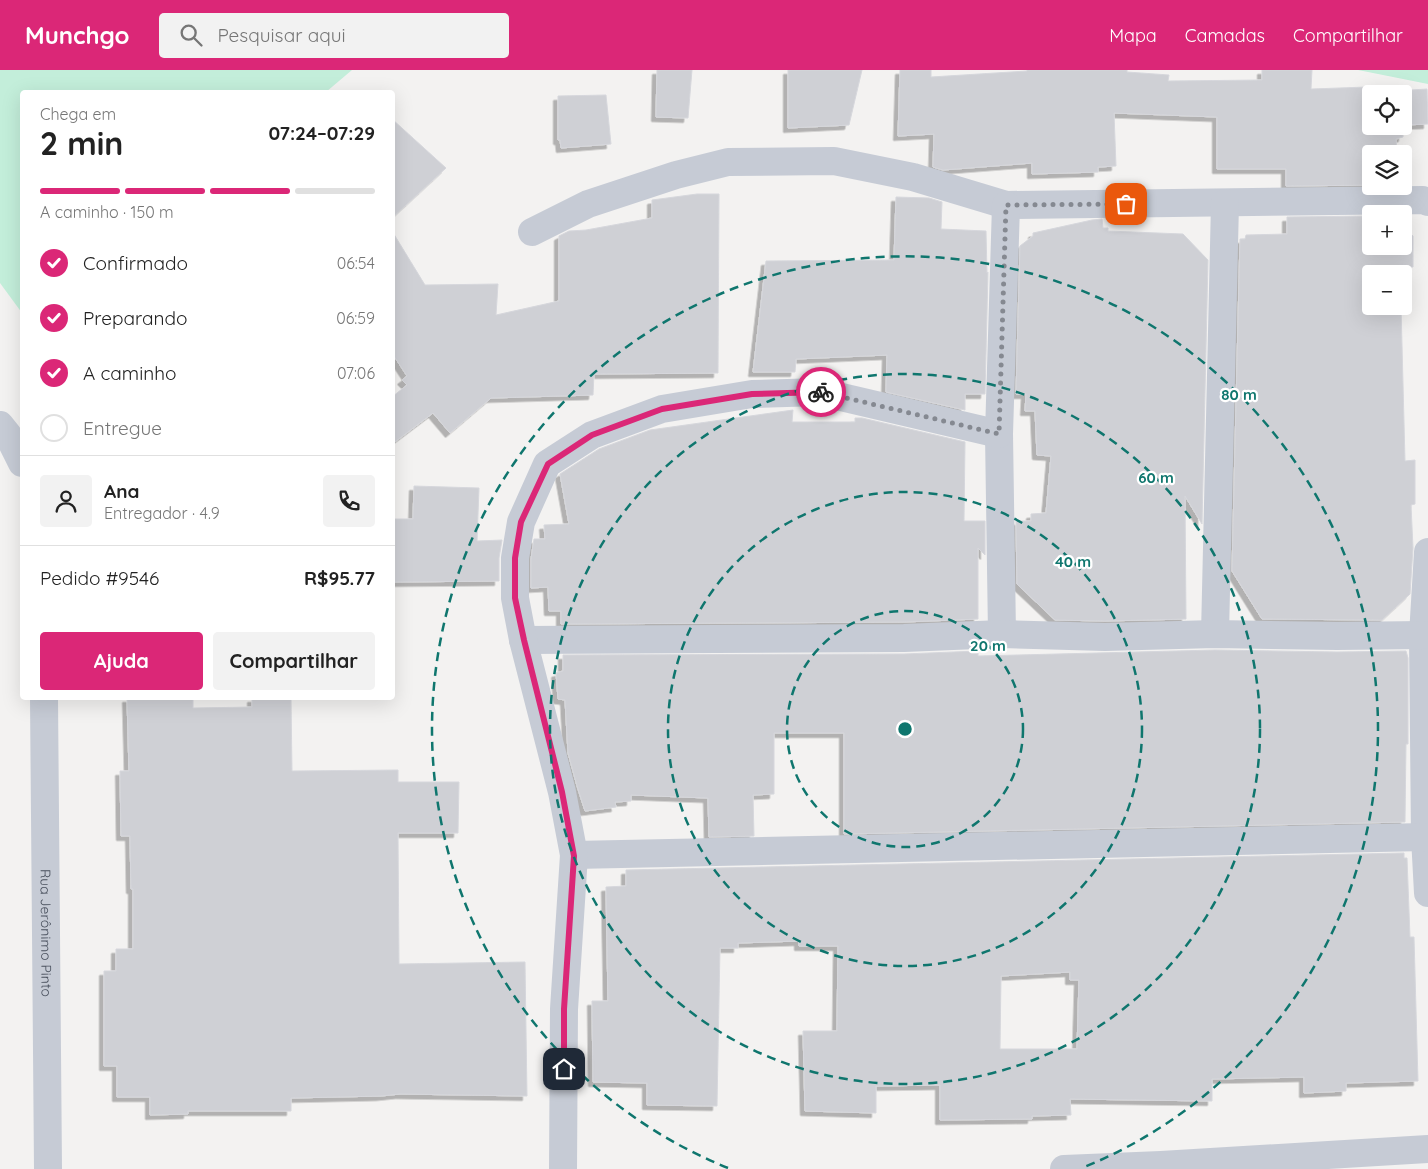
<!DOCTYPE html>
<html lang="pt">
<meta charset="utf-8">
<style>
:root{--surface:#fff;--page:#f2f2f2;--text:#222;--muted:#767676;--line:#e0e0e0;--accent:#db2777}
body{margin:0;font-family:Quicksand,sans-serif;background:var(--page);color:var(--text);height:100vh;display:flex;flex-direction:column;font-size:19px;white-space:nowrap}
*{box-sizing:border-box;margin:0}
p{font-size:16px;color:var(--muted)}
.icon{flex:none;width:28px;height:28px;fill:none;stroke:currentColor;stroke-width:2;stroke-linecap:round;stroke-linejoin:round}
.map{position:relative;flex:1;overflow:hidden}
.drawer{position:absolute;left:20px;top:20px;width:375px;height:610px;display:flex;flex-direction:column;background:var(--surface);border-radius:5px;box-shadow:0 5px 20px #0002}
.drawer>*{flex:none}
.buttons{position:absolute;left:1362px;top:15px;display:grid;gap:10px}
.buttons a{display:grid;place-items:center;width:50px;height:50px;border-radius:5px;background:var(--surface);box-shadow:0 5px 20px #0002;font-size:25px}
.pin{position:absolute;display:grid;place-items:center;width:42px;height:42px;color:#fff;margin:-21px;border-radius:10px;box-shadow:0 2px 8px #0006}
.courier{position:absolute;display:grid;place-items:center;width:50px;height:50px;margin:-25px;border:4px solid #db2777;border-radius:50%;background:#fff;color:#222;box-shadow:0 1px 6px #0007}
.headline em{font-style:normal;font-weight:700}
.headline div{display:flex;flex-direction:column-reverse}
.headline{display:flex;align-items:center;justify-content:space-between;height:85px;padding:0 20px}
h1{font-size:32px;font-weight:700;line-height:38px}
.bar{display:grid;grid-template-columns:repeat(4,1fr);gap:8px 5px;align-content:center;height:60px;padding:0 20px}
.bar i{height:6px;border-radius:4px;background:var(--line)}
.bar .on{background:var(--accent)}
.bar p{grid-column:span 4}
.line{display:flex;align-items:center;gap:12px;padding:0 20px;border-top:1px solid var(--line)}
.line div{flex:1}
.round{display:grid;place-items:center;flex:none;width:52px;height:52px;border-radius:5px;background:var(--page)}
ol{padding:0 20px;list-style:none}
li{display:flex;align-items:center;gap:15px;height:55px}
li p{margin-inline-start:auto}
li .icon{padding:5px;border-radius:50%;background:var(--accent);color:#fff;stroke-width:4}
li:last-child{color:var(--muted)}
li i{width:28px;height:28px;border:2px solid var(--line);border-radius:50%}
.button{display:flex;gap:10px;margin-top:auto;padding:10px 20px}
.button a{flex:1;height:58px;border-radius:5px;background:var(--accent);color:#fff;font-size:20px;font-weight:700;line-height:58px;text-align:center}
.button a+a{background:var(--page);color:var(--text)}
header{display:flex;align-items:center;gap:30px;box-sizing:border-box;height:70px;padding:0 25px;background:var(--accent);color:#fff}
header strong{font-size:24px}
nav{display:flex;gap:28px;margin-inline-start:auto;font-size:18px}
.search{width:350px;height:45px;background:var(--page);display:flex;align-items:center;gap:12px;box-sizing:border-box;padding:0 18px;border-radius:5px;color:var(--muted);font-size:19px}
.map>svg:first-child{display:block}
.green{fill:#c3eeda}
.building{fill:#cfd0d5;stroke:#d6d7dc;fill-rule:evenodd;filter:url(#shadow)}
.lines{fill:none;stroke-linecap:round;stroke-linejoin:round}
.minor{stroke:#c6cbd5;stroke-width:28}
.done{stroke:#858991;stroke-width:5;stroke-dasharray:0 9}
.route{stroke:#db2777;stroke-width:6}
.ring{fill:none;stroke:#0f766e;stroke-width:2.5;stroke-dasharray:9 6}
.labels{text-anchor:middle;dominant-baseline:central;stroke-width:4.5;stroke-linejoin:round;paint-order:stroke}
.street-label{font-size:14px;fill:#4a515e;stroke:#fff}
.centre{fill:#0f766e;stroke:#fff;stroke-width:2.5}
.ring-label{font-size:15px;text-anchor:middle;font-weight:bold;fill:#0f766e;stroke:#fff;stroke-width:4.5;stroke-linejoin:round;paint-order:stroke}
</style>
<header>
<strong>Munchgo</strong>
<div class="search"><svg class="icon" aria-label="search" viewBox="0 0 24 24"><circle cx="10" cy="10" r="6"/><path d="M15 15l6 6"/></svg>Pesquisar aqui</div>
<nav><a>Mapa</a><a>Camadas</a><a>Compartilhar</a></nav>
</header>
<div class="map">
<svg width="1428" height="1099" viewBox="0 0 1428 1099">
<defs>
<filter id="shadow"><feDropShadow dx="-4.5" dy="4.5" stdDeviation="0" flood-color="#0004"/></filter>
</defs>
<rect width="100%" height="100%" fill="#f3f2f1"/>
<g class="green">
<path d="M0,0h352l-26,22h-304v221l-22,-30z"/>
<path d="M1358,0h70v14z"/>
</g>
<g class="building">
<path d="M657,0h35l-4,48 -32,-1z"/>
<path d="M788,0h74l-13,55 -61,3z"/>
<path d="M900,0h31v7l96,-6v-1h100v2l42,3 -1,6 94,-1v-10h50l-1,19 84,-3v5l32,-2 1,35 -24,1v-31h-33v32h32v11l-7,2 1,15h-26v31l-85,1v-17h-69v-52l-103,-4 2,53 -18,1v5l-66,2v-11l-89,7 -10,-3 1,-33 -36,2z"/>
<path d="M606,25l5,49 -50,4 -1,-8h-2v-44z"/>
<path d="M392,49l54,49 -54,50z"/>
<path d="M697,124h22l-1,179 -124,1 -1,21 -102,3 -41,35 -17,-20 -41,31v-47l15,-12 -5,-5 5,-4 -15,-23v-122l33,54 73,-1 -2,31 63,-14v-65l10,-5 17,-1 66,-12v-18z"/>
<path d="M896,127l33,1 13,4 -1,27 45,2 1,42 1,-1 -3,122h-20v16l-79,-18 1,-37 -91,4 -1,13h-42l13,-111 128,-1z"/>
<path d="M1371,146v30h33v-18l9,8v31h-13v7h-29v32h30l4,155 10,-1v44l-4,1 2,43 -3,46 -28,26 -120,-1 -30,-48 8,-332h5l1,-4 41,-1v-17z"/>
<path d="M1102,149l1,9h5v3l75,3 25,26 -6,264 -17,-28 1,123 -81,2 -50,-1 -38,-36 -1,-63h15v-7l15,-1 5,-57 -14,-1 -2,-44h-10l1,-17h-10l4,-148 13,-10v-3l59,-13z"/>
<path d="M793,340l-1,12h63v-4h7l103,24 -1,79h21v34l-7,-7v71l-74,3 -343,2v-13h-12l-1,-24 -17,1v-29l3,-20h11l-1,-14 25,-1 -9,-50 39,-25 51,-19z"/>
<path d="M414,416l65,2 -2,53 25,-1 -3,18v23l-107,1v-63h21z"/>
<path d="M1215,580l122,2 69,-1 2,7v86h-2l-1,78 -561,12v-101h-70v61l-21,1 1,41 -45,1 -1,-39 -77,-3v6l-16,1 1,5 -31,4 -8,-25 -9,-33 -3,-53 -7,-1 -2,-26 7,-2v-16l341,-1 74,-3v5z"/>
<path d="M127,628h66v10l59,-1v-9h39l1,73 106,-1v12h61l-1,51h-60l1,131 126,-2 2,134 -127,-2 -19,2 -90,2v13h-103v3l-38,1v-18h-33v-31h-13v-95h12v-22h17v-60h-2l-1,-53h-9l-1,-65h9z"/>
<path d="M1404,783v5h3l3,79h4l4,144 -72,2v8l-42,2v-16l-92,2v22l-142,-2 1,16 -39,1v3l-92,1v-35l-64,1v27l-71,-2 -2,-80h34l1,-85h-39v-5l-61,2v5h-18l-3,158 -70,-1v-22l-54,-1 -1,-81h16l-2,-114 20,-1v-16zM1070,902v8h9l-2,69h-77l1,-73z"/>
</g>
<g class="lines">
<g class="minor">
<path d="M532,162l56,-28 88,-29 52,-13 106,-1 79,16 93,28 417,-5 5,2"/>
<path d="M0,355l8,10 14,28"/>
<path d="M1428,482l-5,83 2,202 3,56"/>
<path d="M1002,564l-3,-200 7,-229"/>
<path d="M1215,564l10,-431"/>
<path d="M523,570l381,-2 98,-4 103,3 110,-3 122,2 86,-1"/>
<path id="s1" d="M44,628l4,471"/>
<path d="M574,785l851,-18"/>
<path d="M563,1099l1,-160 10,-154 -12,-63 -39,-152 -8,-42v-40l6,-36 26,-58 45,-29 70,-26 90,-15 68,-2 179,42"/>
<path d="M1064,1099l97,-4 267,-16"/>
</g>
</g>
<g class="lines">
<path class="done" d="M821,322l178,42 7,-229 120,-1"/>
<path class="route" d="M564,999v-60l10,-153 -12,-64 -38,-152 -9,-42v-40l6,-36 27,-58 44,-29 70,-26 90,-15 69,-2"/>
</g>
<g class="ring">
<circle cx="905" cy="659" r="118"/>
<circle cx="905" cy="659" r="237"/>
<circle cx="905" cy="659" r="355"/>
<path d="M728 1098A473 473 0 1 1 1082 1098"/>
</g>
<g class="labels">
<g class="street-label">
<text stroke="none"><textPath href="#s1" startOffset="235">Rua Jerônimo Pinto</textPath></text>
</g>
</g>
<circle cx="905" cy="659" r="8" class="centre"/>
<g class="ring-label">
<text x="1239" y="330">80 m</text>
<text x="1156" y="413">60 m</text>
<text x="1073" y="497">40 m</text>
<text x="988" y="581">20 m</text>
</g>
</svg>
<div class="buttons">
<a><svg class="icon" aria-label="locate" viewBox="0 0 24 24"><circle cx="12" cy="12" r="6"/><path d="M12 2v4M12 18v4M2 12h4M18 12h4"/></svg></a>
<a><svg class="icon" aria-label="layers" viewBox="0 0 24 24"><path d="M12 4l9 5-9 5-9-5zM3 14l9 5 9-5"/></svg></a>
<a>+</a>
<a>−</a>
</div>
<div class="pin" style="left:1126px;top:134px;background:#ea580c"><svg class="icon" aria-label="bag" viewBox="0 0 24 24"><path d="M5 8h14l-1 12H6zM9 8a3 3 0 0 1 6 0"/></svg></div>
<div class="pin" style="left:564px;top:999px;background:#1f2937"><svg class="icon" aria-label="home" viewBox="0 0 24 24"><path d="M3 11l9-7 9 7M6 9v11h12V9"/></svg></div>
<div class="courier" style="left:821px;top:322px"><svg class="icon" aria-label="bike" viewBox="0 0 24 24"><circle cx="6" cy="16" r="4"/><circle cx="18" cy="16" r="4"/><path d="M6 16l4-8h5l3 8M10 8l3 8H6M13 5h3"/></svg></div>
<section class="drawer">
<div class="headline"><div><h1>2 min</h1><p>Chega em</p></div><em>07:24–07:29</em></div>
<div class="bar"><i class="on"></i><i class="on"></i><i class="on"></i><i></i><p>A caminho · 150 m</p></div>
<ol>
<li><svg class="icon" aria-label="check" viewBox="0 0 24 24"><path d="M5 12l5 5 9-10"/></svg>Confirmado<p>06:54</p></li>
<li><svg class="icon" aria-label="check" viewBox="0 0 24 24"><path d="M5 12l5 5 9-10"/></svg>Preparando<p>06:59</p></li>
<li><svg class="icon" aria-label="check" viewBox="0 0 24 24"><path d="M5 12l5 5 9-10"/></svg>A caminho<p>07:06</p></li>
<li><i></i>Entregue</li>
</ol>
<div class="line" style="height:90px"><a class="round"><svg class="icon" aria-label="person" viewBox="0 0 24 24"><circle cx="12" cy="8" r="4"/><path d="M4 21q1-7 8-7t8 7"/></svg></a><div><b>Ana</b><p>Entregador · 4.9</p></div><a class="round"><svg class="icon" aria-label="phone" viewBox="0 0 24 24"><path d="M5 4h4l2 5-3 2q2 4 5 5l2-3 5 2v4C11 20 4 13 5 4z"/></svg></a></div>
<div class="line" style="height:65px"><div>Pedido #9546</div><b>R$95.77</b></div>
<div class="button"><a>Ajuda</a><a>Compartilhar</a></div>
</section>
</div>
